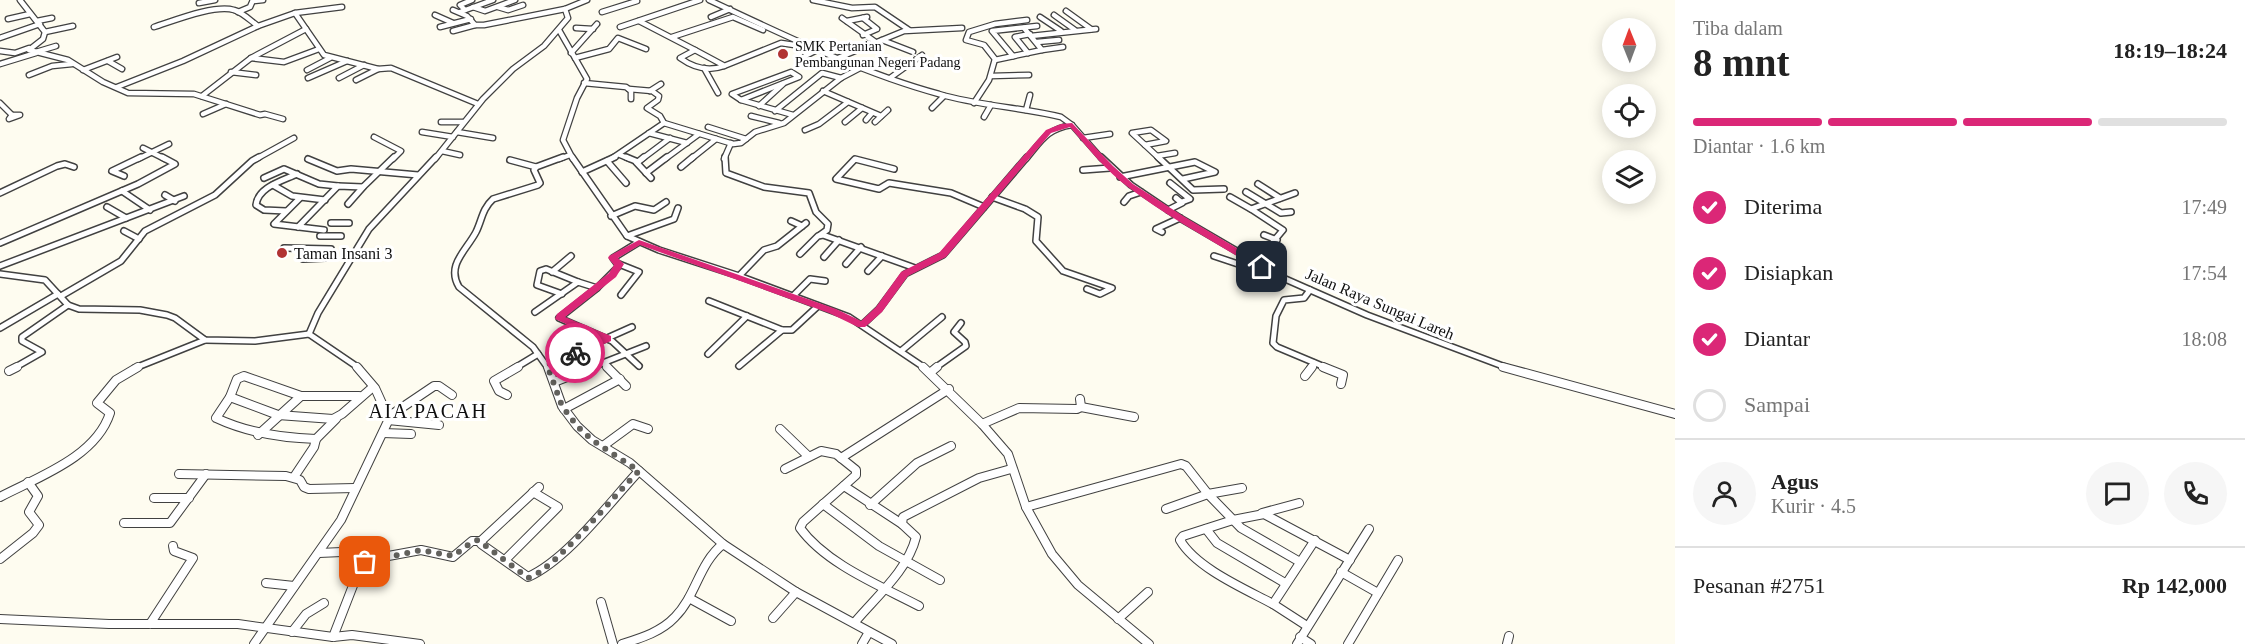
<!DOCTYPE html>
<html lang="id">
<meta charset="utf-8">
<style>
:root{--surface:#fff;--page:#f6f6f6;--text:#222;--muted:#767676;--line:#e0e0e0;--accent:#db2777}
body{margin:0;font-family:"Times New Roman",serif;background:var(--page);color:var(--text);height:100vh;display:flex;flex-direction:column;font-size:22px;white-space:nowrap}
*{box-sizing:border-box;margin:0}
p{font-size:20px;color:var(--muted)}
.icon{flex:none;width:33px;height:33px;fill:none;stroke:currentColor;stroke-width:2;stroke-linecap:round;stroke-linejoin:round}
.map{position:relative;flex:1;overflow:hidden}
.details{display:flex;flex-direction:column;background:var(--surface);width:570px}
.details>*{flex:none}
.needle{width:39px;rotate:359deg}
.tools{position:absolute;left:1602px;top:18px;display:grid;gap:12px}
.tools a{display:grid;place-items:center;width:54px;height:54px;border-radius:50%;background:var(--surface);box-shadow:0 3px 15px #0003;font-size:30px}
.pin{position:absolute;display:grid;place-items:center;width:51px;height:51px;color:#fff;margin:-26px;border-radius:12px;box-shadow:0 3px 9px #0006}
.courier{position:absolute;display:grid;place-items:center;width:60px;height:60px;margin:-30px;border:4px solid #db2777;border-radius:50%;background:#fff;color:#222;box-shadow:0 2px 8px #0007}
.headline em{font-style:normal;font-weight:700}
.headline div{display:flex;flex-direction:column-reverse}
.headline{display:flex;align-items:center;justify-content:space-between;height:102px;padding:0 18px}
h1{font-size:39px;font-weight:700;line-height:45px}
.bar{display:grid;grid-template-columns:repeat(4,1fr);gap:9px 6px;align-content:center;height:72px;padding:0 18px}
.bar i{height:8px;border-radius:4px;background:var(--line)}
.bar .selected{background:var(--accent)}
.bar p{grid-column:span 4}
.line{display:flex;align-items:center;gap:15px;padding:0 18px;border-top:2px solid var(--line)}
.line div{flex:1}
.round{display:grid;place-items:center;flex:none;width:63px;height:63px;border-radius:32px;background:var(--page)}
ol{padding:0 18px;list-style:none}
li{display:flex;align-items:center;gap:18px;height:66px}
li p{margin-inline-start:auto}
li .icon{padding:6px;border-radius:50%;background:var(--accent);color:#fff;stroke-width:4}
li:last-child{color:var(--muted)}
li i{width:33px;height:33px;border:3px solid var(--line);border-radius:50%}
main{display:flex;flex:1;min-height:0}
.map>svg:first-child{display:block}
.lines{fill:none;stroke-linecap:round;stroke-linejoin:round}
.minor-far2-casing{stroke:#414141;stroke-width:7}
.minor-far1-casing{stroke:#414141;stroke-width:8}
.minor-casing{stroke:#414141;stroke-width:10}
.minor-far2{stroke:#fff;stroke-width:4.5}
.minor-far1{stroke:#fff;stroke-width:5}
.minor{stroke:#fff;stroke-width:8}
.route{fill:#db2777}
.done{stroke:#62615d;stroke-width:6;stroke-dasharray:0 10.8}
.poi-dot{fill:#b13334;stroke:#fff;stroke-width:2}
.labels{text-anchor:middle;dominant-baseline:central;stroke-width:6;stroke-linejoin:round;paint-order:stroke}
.far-poi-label{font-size:14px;fill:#0e0e0e;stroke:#fff;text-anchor:start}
.poi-label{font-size:16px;fill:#0e0e0e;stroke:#fff;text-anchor:start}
.street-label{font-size:16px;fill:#0e0e0e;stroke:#fff}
.quarter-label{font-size:20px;letter-spacing:1.5px;fill:#0e0e0e;stroke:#fff}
</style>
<main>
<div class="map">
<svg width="1675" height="644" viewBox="0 0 1675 644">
<rect width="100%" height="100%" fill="#fefcf0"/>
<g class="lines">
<defs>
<g id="minor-far2">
<path d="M20,0l25,32 -2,7 -14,11 39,10 35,22 25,11 66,1 66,21 5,-1 18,5"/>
<path d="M709,0c73,34 152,73 230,94 40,12 82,13 122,23l11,8 30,34"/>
<path d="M813,0l39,8 23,-1 34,23"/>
<path d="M253,1l10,-1"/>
<path d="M199,3l16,-3"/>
<path d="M473,7l12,4 30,-11"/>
<path d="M498,7l10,3 15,-5"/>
<path d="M453,10l14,6 8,9h9l81,-16 22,-9"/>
<path d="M465,10l-5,-5 12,-5"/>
<path d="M1066,11l25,18"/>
<path d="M238,12l12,-5 3,-7"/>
<path d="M460,12l33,-12"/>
<path d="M602,12l35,-11"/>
<path d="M295,13l47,-6"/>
<path d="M435,15l18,8"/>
<path d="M1054,15l21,15"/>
<path d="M711,17l19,-8"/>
<path d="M1040,17l21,14"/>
<path d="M842,18l35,25"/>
<path d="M863,18l14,11 -14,6"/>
<path d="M8,19l22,-5"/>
<path d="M37,21l15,-3"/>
<path d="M639,21l56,29"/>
<path d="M847,21l20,-4"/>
<path d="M258,26l37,-13 29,42 54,14 -22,11"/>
<path d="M440,27l31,-8"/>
<path d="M620,27l80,-27"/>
<path d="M576,28l17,1"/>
<path d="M559,30l28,49 -10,19 -14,42 10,19"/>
<path d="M453,31l22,-6"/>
<path d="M45,32l28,-6"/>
<path d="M1031,36l65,-7"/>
<path d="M672,37l61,-20 30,13"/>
<path d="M0,38l40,-14"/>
<path d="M882,40l31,12"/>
<path d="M1037,42l22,-2"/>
<path d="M695,50l28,15 1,1c-16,6 -30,2 -44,-8z"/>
<path d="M1042,50l21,-3"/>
<path d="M0,51l15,2 14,-5"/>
<path d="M36,52l20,-6"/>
<path d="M571,53l26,-29"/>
<path d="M1028,53l-13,-16 15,-3"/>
<path d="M805,56l12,-6"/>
<path d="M1013,56l-21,-25 45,-5"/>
<path d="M251,58l33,4 35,-13"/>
<path d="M575,58l34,-9 9,-11 28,11"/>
<path d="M838,58l66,-27 58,-3"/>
<path d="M995,60l47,-10 -18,-22"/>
<path d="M108,61l14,8"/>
<path d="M0,64l36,-11"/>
<path d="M724,66l57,-23 20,3"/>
<path d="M704,68l14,25"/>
<path d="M378,69l13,-1 87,36"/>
<path d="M83,70l34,-13"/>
<path d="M307,70l23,-12"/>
<path d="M231,72l25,3"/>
<path d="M791,72l8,5 -58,23 -9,-6z"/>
<path d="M29,75l23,-9 20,-2"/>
<path d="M991,76l38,-1"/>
<path d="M308,78l39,-17"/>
<path d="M339,78l25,-13"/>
<path d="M890,78l32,-23"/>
<path d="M584,83l42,4 5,4v8"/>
<path d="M117,87l66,-26 75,-35c-7,-5 -16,-14 -24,-16 -19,-6 -61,11 -80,17"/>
<path d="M650,91l11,-7"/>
<path d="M823,91l58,25"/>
<path d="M202,96l49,-38 55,-29"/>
<path d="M741,100l52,15"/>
<path d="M0,103l12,12"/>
<path d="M974,103l15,-23 6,-21 -11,-14 -18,-5 3,-8 26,-8 32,-4"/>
<path d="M759,106l24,-22"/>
<path d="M932,108l12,-12"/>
<path d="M1026,110l4,-15"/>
<path d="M775,111l47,-38 19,5"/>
<path d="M203,114l23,-10"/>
<path d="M12,115h8l-11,4z"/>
<path d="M751,116l28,7"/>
<path d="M984,117l7,-12"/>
<path d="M866,120l6,-7"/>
<path d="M441,122h22"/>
<path d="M845,122l17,-14"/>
<path d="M875,122l13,-12"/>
<path d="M664,123l69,21 8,-1 14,-11 29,-9 57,-45 21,-11"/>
<path d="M708,127l38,12"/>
<path d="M805,130l14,-6 29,-22"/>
<path d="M1151,130l15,11 -21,4 -13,-12z"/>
<path d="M422,132l31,5"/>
<path d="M457,132l36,6"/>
<path d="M649,133l38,10"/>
<path d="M374,137l27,14 -8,8"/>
<path d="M1083,138l27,-4"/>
<path d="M1145,145l15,14"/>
<path d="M143,148l22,11"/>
<path d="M442,151l18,4"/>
<path d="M620,155l10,4"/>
<path d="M1157,156l18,-3"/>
<path d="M138,159l31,-15"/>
<path d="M256,159l38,-21"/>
<path d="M435,159l48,-60 30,-30 31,-23 24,-28 -3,-9"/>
<path d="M559,159l11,-4"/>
<path d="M611,159l53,-36 -4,-7 -13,-8 11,-8 1,-4 -7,-5 -23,-2"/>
<path d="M642,159l28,-21"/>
<path d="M665,159l34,-25"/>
<path d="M691,159l25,-20"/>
<path d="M724,159l7,-16"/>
<path d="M1026,159c16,-19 21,-30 46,-34"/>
</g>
<g id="minor-far1">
<path d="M572,157l55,79 32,14 80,26 110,41 76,51"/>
<path d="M626,157l12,5 6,-5"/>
<path d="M725,157l1,16 38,14 45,6 7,19 12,12 -1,6 -7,5"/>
<path d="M1101,157l30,28 49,33 103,60 84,37 141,53"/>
<path d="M1158,157l35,33 31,-1"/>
<path d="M308,159l29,12 14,-2 67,6"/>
<path d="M510,160l26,7"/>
<path d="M607,161l19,22"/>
<path d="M636,162l15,16"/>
<path d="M681,167l12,-10"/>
<path d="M894,169l-39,-10 -19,20 43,10 10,-6 62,10 33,14"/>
<path d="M1083,170l27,-2"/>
<path d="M582,172l33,-15"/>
<path d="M646,173l21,-16"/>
<path d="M124,176l-12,-5 29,-14"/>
<path d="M1120,177l75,-15 20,10 -32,7"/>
<path d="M264,178l20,-9 35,15 19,2"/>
<path d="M1170,183l20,16 -8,3"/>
<path d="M1258,184l22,14"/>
<path d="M273,185l19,11 33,4"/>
<path d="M122,191l28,19"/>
<path d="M1246,192l35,21 10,-1"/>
<path d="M0,193l57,-27 8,-2 9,3"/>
<path d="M165,195l10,6"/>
<path d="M992,197l33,12 13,8 -2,24 27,30 49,17 -12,6 -13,-5"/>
<path d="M1230,197l21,12"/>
<path d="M300,198l-26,26 50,6"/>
<path d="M1124,202l5,-6 12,-4"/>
<path d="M348,204l15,-17"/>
<path d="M107,207l19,11"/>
<path d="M1168,210l14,-7 -6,-5"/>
<path d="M286,211l-22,-1 -8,-5c2,-18 26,-24 41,-31"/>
<path d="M611,216l24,-10 19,4 12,-8"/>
<path d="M791,221l11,5"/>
<path d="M331,223h18"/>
<path d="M298,227l40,-41 25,1 31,-30"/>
<path d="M124,231l15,8"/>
<path d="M1162,232l-6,-3 24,-11"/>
<path d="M1264,235l13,5"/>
<path d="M320,236h21"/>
<path d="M627,236l47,-17 4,-11"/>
<path d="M0,243l138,-59 37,-20 -13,-7"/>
<path d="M284,248l47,1"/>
<path d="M800,254l18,-18 5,-1 92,33"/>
<path d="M1214,256l27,9 21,-10 21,-25 -32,-21 44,-16"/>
<path d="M824,257l15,-17"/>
<path d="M303,259l22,-1"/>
<path d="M619,264l20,8 -18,23"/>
<path d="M846,264l15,-17"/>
<path d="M0,266l184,-70"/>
<path d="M868,271l14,-15"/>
<path d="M552,272l19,-16"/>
<path d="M0,274l45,6 23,25 11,4 61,1 27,5 8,3 30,22 50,1 54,-7"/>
<path d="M739,276l25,-26 13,-4 29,-23"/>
<path d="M597,288l22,-22 -6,-8 26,-16"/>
<path d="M1310,290l-6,8 -20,2 -8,16 -3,27 4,4 50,21"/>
<path d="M562,294l-25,-9 3,-14 6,-2 32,13"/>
<path d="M61,296l60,-35 24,-30 70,-36 37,-34 7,-4"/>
<path d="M793,296l17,-17 15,2"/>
<path d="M709,301l73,29"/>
<path d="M535,312l43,-30 19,6 -38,30 53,23 27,25"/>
<path d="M862,325l17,-16 26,-35 38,-19 84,-98"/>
<path d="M0,328l58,-34"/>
<path d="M901,351l41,-34"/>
<path d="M708,354l39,-38"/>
<path d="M604,363l5,5"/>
<path d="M547,365l85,-38"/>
<path d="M739,366l43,-36h10l26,-24"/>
<path d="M14,368l28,-16 -20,-11v-4l46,-32"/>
<path d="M135,368l70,-28"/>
<path d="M359,368l-50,-34 9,-21 51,-84 67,-72"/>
<path d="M515,368l23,-14"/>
<path d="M548,368l-15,-21 -74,-60c-13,-22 7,-36 17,-55 6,-12 6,-23 17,-33l45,-14 2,-2 -6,-13 2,-3 27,-10"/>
<path d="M590,368l56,-22"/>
<path d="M935,368l31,-22 -1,-4 -11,-10 7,-9"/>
<path d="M1310,368l4,-5"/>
</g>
<g id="minor">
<path d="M548,367l14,39 15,20 15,14 38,23 93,81"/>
<path d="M607,367l19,19"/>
<path d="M923,367l59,57 26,30 18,53 26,47 26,31 71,59"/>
<path d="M1323,367l20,8 -2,9"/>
<path d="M1503,367l172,47"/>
<path d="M9,371l8,-4"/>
<path d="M931,372l6,-5"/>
<path d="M1305,376l7,-9"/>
<path d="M554,382l39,-15"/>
<path d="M507,395l-8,-4 -5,-10 24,-14"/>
<path d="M301,396l-57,-20 -7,3 -7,18 -14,21c32,15 65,20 100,21"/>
<path d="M230,397l48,18 55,4 9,-5 31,-27"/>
<path d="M1081,407l53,10"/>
<path d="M564,409l56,-30"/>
<path d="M388,417l46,-31h5l13,9"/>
<path d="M388,420l51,5"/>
<path d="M982,424l37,-16 58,1 4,-2 -1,-8"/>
<path d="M780,429l28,27"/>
<path d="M383,433l28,1"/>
<path d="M258,435l43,-39h58"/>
<path d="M603,446l30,-22 15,5"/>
<path d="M841,458l108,-69"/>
<path d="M785,469l36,-18 15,3 20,16v5l-53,47 -3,6c26,36 81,58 119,78"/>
<path d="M179,474l107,2 14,4 4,7 5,2 46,-1"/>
<path d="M294,477l20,-30 2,-8 20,-20"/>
<path d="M844,486l58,38"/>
<path d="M539,487l-58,54v3l47,33c40,-18 81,-74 111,-106"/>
<path d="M0,497c38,-20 96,-40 110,-84l-13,-10 19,-23 22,-13"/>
<path d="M154,498h35"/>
<path d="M823,504l56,42 61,34"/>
<path d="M870,505l47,-42 34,-17"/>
<path d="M1026,507l155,-43 5,2 22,28 33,34 59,34"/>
<path d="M1166,509l42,-15 34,-6"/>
<path d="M1262,513l37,-10"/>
<path d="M124,523h46l36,-49"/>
<path d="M1206,529l11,14 68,40"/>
<path d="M319,553l23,-1"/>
<path d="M0,559l33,-26 6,-8 -10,-13 9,-16 -10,-14"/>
<path d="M505,560l53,-53 -25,-15"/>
<path d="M1341,572l37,21"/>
<path d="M266,583l28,3"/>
<path d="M689,598l42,23"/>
<path d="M601,602l12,42"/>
<path d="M1273,604c-28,-15 -77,-36 -93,-64l3,-4 50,-16 31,-6 86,46"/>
<path d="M773,618l23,-26"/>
<path d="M0,619l109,5h129l95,13 19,-2 68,9"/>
<path d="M1118,619l30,-27"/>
<path d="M855,622c21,-25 53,-52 61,-85l-14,-13 1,-7 76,-39 32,-9"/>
<path d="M150,624l43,-66 -19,-7 -1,-5"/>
<path d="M1307,626l-34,-22 42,-64"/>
<path d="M292,632l14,-18 18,-11"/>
<path d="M333,637l28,-72 11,-6 49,-9 32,7 19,-16h9"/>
<path d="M1300,637l11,7"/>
<path d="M254,644l87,-124 48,-101 -14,-31 -18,-21"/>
<path d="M622,644c19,-6 39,-12 53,-27 21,-21 24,-54 48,-73l73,48 96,52"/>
<path d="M862,644l7,-12"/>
<path d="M1297,644l72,-115"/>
<path d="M1348,644l50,-84"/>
<path d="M1507,644l2,-8"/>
</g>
</defs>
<use href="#minor-far2" class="minor-far2-casing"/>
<use href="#minor-far1" class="minor-far1-casing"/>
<use href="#minor" class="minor-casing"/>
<use href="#minor-far2" class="minor-far2"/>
<use href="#minor-far1" class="minor-far1"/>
<use href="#minor" class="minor"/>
</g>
<path class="route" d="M1072,123l41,43 20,18 50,32 82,49v4h-7c-43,-27 -89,-51 -130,-82 -22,-16 -40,-39 -58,-60l-19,6 -105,124 -38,19 -26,36 -17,15h-7l-29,-14 -189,-68 -22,13 6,6 -8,13 -51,40 46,19v5l-32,14h-8v-5l27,-12 -43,-19 2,-5 52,-41 5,-8 -6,-7 1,-2 30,-16 197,69 25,12 15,-14 25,-35 38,-19 107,-123 15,-6z"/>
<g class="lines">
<path class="done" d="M365,562l56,-12 32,6 19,-14 6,-2 50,38c22,-4 90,-87 111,-107l-47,-31 -15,-14 -15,-20 -15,-41 28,-12"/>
</g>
<g class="poi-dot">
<circle cx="783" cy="54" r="6"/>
<circle cx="282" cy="253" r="6"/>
</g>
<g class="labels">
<g class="far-poi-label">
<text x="795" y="46">SMK Pertanian<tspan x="795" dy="16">Pembangunan Negeri Padang</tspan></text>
</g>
<g class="poi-label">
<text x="294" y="253">Taman Insani 3</text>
</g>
<g class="street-label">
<text transform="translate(1380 304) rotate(23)">Jalan Raya Sungai Lareh</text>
</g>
<g class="quarter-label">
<text x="428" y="411">AIA PACAH</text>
</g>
</g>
</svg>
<div class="tools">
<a><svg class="needle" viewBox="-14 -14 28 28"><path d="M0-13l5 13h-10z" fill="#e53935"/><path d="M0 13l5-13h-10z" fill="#767676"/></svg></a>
<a><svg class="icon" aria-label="locate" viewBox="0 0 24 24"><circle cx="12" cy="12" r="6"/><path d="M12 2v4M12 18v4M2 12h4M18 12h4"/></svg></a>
<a><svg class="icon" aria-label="layers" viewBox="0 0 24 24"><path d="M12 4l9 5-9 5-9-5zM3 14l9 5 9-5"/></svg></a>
</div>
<div class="pin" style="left:365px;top:562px;background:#ea580c"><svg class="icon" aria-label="bag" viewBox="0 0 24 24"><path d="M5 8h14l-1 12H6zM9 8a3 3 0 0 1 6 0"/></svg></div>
<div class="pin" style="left:1262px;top:267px;background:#1f2937"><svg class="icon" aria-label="home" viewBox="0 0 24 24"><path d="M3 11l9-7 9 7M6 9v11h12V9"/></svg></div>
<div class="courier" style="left:575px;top:353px"><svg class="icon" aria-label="bike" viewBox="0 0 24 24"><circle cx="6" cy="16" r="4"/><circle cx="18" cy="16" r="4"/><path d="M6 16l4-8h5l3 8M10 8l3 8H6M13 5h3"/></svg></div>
</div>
<section class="details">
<div class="headline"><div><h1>8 mnt</h1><p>Tiba dalam</p></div><em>18:19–18:24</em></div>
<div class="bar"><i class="selected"></i><i class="selected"></i><i class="selected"></i><i></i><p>Diantar · 1.6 km</p></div>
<ol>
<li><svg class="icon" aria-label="check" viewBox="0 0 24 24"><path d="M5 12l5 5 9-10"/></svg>Diterima<p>17:49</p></li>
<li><svg class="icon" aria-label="check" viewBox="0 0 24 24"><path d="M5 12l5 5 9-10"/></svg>Disiapkan<p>17:54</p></li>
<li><svg class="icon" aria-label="check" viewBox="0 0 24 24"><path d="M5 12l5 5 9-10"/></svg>Diantar<p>18:08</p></li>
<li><i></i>Sampai</li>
</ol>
<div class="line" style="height:108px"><a class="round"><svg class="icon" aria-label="person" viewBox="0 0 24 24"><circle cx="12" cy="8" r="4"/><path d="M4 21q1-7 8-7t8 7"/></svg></a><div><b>Agus</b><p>Kurir · 4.5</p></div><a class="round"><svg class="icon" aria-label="chat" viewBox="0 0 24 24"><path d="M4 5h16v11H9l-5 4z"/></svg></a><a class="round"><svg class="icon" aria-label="phone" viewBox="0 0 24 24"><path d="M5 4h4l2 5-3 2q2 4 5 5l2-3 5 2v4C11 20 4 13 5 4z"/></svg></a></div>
<div class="line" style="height:78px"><div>Pesanan #2751</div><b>Rp 142,000</b></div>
</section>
</main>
